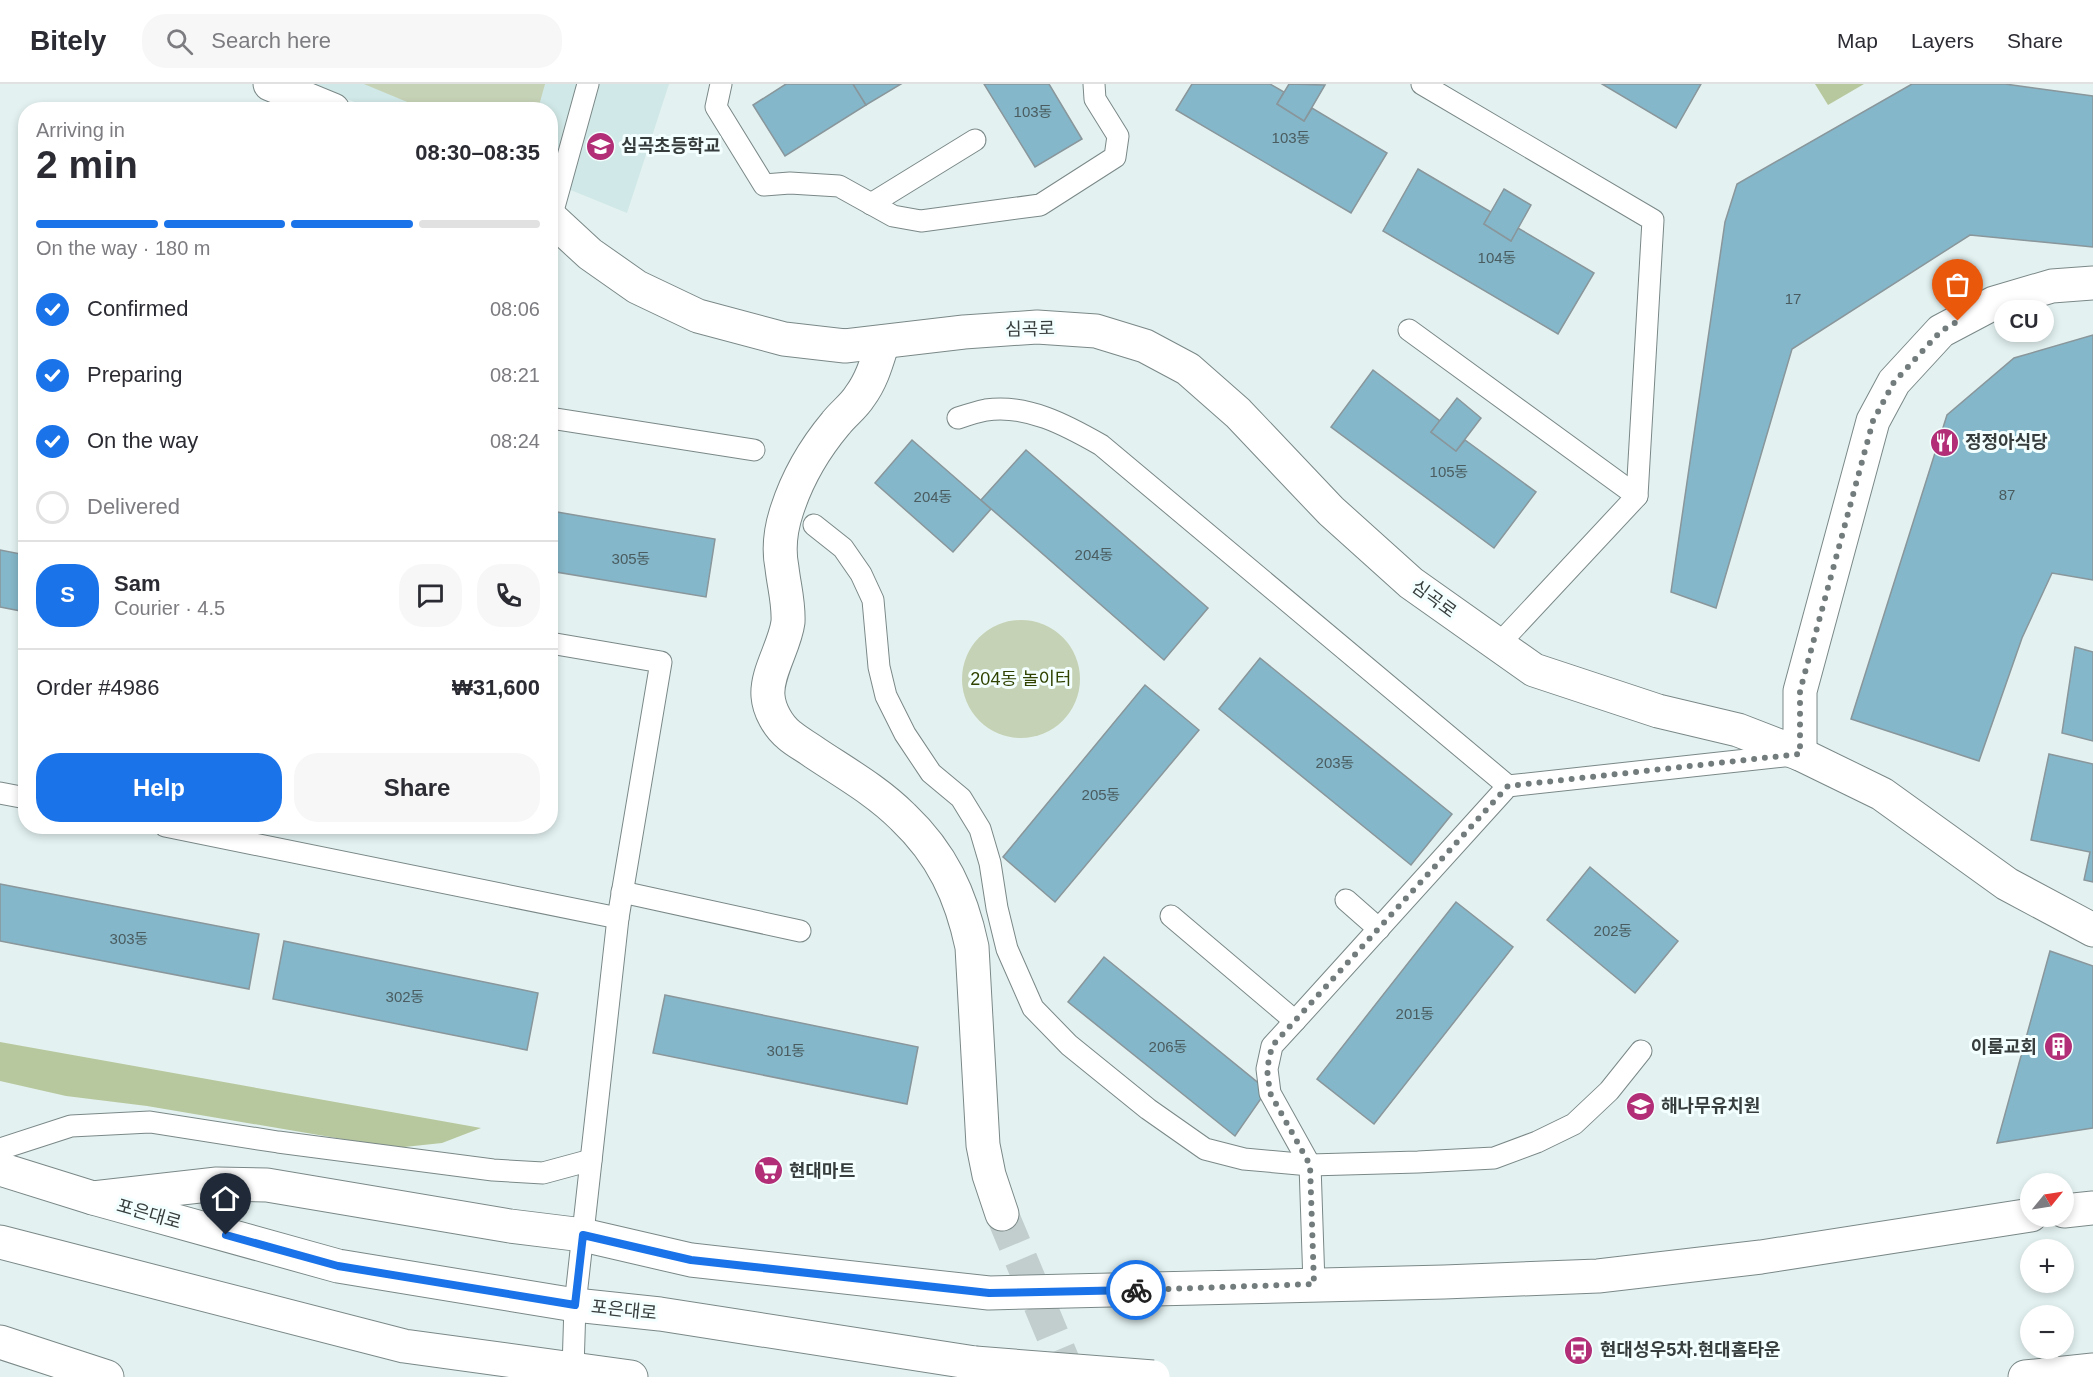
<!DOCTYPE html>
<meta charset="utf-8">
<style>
:root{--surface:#fff;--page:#f7f7f7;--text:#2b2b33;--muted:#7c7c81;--line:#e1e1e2;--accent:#1a73e8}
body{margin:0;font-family:Helvetica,"Noto Sans KR",sans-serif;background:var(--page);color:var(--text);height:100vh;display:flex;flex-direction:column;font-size:22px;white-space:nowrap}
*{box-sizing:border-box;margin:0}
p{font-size:20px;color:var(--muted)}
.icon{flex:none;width:33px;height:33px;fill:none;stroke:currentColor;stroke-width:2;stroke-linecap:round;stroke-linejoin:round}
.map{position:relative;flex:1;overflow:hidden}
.sheet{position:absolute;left:18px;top:18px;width:540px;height:732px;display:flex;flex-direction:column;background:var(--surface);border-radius:24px;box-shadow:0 3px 9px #0003}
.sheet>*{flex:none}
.needle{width:39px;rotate:60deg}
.fabs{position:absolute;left:2020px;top:1089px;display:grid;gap:12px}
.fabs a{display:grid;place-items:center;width:54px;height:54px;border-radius:50%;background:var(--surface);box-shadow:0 3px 9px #0003;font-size:30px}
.pin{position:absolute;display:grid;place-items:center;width:51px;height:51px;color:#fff;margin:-62px -26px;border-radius:50% 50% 50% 0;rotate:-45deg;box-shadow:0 0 6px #0007}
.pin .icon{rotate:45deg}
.courier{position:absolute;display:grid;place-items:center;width:60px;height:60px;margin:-30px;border:4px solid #1a73e8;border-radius:50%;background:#fff;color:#222;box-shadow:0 2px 8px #0007}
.bubble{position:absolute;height:42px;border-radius:21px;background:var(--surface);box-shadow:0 3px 9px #0003;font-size:20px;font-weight:600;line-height:42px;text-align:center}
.overview em{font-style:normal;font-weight:600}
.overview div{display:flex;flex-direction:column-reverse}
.overview{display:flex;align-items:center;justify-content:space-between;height:102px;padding:0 18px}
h1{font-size:39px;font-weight:600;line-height:45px}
.bar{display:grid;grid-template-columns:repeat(4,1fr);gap:9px 6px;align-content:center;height:72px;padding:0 18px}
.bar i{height:8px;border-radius:4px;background:var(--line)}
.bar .on{background:var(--accent)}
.bar p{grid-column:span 4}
.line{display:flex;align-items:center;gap:15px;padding:0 18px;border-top:2px solid var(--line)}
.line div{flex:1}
.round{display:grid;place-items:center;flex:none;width:63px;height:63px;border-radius:24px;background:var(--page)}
ol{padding:0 18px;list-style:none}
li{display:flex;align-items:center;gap:18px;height:66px}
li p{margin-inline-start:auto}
li .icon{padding:6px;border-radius:50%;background:var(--accent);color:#fff;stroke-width:4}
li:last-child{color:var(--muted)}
li i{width:33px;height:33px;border:3px solid var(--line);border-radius:50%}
.action{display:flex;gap:12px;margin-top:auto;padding:12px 18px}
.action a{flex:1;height:69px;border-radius:24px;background:var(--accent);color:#fff;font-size:24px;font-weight:600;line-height:69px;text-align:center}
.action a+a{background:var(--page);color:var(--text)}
header{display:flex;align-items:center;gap:36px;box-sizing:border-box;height:84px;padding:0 30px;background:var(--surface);border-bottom:2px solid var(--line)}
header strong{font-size:28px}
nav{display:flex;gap:33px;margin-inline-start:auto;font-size:21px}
.search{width:420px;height:54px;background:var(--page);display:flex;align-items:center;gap:15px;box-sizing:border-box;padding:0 21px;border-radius:24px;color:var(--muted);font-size:22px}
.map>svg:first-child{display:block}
.built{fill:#d0e8e7}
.green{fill:#c6d2b5}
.forest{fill:#b8c89e}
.building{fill:#84b7c9;stroke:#89969b;stroke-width:1.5}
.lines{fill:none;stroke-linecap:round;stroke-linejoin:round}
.minor-tunnel{stroke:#c1cecd;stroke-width:33;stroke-dasharray:33 16;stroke-linecap:butt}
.service-casing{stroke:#7a8887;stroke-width:23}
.minor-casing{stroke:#7a8887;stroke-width:35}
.primary-casing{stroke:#7a8887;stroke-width:35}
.service{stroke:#fff;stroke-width:21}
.minor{stroke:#fff;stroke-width:33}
.primary{stroke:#fff;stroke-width:33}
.primary-bridge-casing{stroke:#7a8887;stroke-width:35;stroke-linecap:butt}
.primary-bridge{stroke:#fff;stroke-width:33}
.done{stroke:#737c7c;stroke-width:6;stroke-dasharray:0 10.8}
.route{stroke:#1a73e8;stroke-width:8}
.labels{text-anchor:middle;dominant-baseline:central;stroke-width:6;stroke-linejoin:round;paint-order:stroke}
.number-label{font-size:15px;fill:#4a5c60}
.poi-label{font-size:18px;font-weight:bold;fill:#373d3d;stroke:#f3fffe;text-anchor:start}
.street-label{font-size:18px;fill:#373d3d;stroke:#f3fffe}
.park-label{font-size:18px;fill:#304200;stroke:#f3fffe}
</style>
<header>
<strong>Bitely</strong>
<div class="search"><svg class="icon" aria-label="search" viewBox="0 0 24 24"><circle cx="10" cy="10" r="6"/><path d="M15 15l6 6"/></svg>Search here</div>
<nav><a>Map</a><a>Layers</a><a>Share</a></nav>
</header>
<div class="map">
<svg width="2093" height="1293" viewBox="0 0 2093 1293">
<rect width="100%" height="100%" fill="#e3f2f1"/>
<path class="built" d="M309,0h360l-42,129 -76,-31 -1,-72 -178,-1z"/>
<g class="green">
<path d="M364,0h181l-7,25h-114z"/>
<circle cx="1021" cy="595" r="59"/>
</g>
<g class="forest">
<path d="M1815,0h49l-36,21z"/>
<path d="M0,958l481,86 -39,15 -47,5 -248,-42 -81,-10 -66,-15z"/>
</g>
<g class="building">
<path d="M786,0h67l13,21 -81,51 -32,-51z"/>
<path d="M853,0h48l-35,21z"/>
<path d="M984,0h65l33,55 -47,28z"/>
<path d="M1192,0h78l14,8 -7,12 27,17 8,-13 75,45 -36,60 -175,-103z"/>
<path d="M1289,0l36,1 -21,36 -27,-17z"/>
<path d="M1602,0h99l-25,44z"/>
<path d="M1912,0h93l88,12v151l-123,-12 -178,114 -76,259 -45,-16 54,-370 12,-38z"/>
<path d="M1418,85l73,43 -7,12 27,17 7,-13 76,45 -36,61 -175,-103z"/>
<path d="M1504,105l27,16 -20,36 -27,-17z"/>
<path d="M2093,251v245l-41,-7 -30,65 -43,123 -128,-42 96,-304 67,-57z"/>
<path d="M1373,286l67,51 -9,11 25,19 9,-11 71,52 -42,56 -163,-121z"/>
<path d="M1457,314l24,20 -25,33 -25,-19z"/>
<path d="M912,356l79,69 -38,43 -78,-69z"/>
<path d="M1026,366l182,158 -44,52 -183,-160z"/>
<path d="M550,426l7,2 -7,33z"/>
<path d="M557,428l158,27 -9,58 -156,-26v-25z"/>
<path d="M0,466l26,5v57l-26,-5z"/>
<path d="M2075,563l18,5v89l-31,-8z"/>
<path d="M1260,574l192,156 -41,51 -192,-156z"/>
<path d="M1145,601l54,45 -144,172 -52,-45z"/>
<path d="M2049,670l44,10v118l-9,-2 6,-28 -59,-12z"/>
<path d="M1590,783l88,74 -43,52 -88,-73z"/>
<path d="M0,800l259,50 -10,55 -249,-48z"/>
<path d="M1456,818l57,45 -139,177 -57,-45z"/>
<path d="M284,857l254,52 -11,57 -254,-51z"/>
<path d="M2050,867l43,15v162l-96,15z"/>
<path d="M1104,873l163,133 -32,46 -167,-134z"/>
<path d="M665,911l253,52 -11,57 -254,-51z"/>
</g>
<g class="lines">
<path class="minor-tunnel" d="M1002,1130l68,163"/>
<defs>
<g id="service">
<path d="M721,0l-5,23 48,78 26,-2 49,3 54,30 28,5 119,-16 75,-48 3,-21 -23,-37 -1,-15"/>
<path d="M1422,0l231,136 -16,276 -139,149"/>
<path d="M871,120l104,-64"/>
<path d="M551,134l37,-134"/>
<path d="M1409,246l228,166"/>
<path d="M550,334l204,32"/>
<path d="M958,334c9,-3 18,-6 28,-8 41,-6 80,15 115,35l407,341"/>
<path d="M814,441l29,23 18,26 12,26 6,67 7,29 19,38 26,39 30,25 19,31 10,34 7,45 10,41 26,59 36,37 79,64 57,40 39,10 66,6 108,-3 76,-4 43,-16 37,-18 35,-33 32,-40"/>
<path d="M550,559l111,19 -43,256 -43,387 -2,64"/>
<path d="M0,709l26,5"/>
<path d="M165,742l453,92"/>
<path d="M622,808l178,39"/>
<path d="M1346,816l33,29"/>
<path d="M1171,832l124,105"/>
<path d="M0,1065l71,-23 79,-4 128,20 215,28 50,3 48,-13"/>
<path d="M1314,1200l-4,-119 -40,-72 -3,-24 5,-23 23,-25 213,-235 285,-31"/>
</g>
<g id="minor">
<path d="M270,0l63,26"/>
<path d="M550,133l40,37 47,33 61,29 86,23 61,7 119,-14 73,-5 59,4 49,15 43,23 50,44 93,98 80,72 123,87 124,41 80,19 62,24v-63l73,-270 21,-39 47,-51 53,-28 58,-17 41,-3"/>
<path d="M883,258c-6,19 -11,38 -23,54 -6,10 -17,18 -24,27 -21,25 -39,56 -49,87 -6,18 -9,38 -5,58 2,18 7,35 6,54 -3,24 -22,51 -20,74 1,14 10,30 21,39 8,7 18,12 26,18 30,20 62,38 88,64 39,37 58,78 69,130l11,198 6,30 13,39"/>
<path d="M1800,670l82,40 125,90 86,46"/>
<path d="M0,1258l107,35"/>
</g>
<g id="primary">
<path d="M0,1085l93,29 245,68 237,39 85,9 315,49"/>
<path d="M93,1114l124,-14 50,1 243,41 73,9 108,25 298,33 455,-11 154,-6 163,-19 270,-42"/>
<path d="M2064,1127l29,-3"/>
<path d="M0,1158l404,104 227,31"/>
<path d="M2025,1293l68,-7"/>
</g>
</defs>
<use href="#service" class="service-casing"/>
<use href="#minor" class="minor-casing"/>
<use href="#primary" class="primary-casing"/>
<use href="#service" class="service"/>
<use href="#minor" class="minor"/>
<use href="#primary" class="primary"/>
<defs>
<path id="primary-bridge" d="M975,1279l178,14"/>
</defs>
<use href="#primary-bridge" class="primary-bridge-casing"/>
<use href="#primary-bridge" class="primary-bridge"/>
</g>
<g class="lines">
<path class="done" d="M1136,1206l178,-6 -4,-119 -40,-72 -3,-24 5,-23 236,-260 292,-32v-63l73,-270 21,-39 47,-51 17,-10"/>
<path class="route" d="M226,1151l112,31 237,39 8,-70 108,25 298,33 147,-3"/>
</g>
<defs>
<symbol id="school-disc" viewBox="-11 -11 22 22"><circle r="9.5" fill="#b22f77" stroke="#f3fffe"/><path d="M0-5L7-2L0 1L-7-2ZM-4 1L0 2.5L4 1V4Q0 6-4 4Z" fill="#fff"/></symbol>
<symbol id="restaurant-disc" viewBox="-11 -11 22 22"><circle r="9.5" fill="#b22f77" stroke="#f3fffe"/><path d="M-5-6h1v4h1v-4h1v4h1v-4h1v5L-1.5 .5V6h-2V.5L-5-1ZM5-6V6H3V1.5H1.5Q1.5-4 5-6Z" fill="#fff"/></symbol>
<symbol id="building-disc" viewBox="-11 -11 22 22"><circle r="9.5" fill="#b22f77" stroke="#f3fffe"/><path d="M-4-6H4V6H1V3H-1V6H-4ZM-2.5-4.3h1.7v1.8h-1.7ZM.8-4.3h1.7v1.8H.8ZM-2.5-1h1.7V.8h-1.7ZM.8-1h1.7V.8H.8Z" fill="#fff"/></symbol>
<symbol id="supermarket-disc" viewBox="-11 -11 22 22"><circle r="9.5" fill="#b22f77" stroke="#f3fffe"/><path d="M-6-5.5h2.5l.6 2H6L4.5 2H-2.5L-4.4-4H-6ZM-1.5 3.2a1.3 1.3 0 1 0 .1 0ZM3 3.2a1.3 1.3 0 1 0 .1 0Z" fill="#fff"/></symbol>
<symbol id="bus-disc" viewBox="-11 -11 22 22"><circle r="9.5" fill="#b22f77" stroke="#f3fffe"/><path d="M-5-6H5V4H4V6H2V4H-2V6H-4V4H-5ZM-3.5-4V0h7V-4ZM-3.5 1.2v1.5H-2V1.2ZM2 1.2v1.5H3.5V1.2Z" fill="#fff"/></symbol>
</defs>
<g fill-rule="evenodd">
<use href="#school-disc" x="584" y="46" width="33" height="33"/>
<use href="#restaurant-disc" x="1928" y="342" width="33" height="33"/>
<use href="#building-disc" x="2042" y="946" width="33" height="33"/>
<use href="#school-disc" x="1624" y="1006" width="33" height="33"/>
<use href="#supermarket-disc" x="752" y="1070" width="33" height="33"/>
<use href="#bus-disc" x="1562" y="1250" width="33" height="33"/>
</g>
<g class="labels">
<g class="number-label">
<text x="1033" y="27">103동</text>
<text x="1291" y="53">103동</text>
<text x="1497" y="173">104동</text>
<text x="1793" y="214">17</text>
<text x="1449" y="387">105동</text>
<text x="2007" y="410">87</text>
<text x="933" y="412">204동</text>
<text x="1094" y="470">204동</text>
<text x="631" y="474">305동</text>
<text x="1335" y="678">203동</text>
<text x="1101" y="710">205동</text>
<text x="1613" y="846">202동</text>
<text x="129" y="854">303동</text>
<text x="405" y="912">302동</text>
<text x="1415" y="929">201동</text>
<text x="1168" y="962">206동</text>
<text x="786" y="966">301동</text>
</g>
<g class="poi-label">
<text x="621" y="62">심곡초등학교</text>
<text x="1965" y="358">정정아식당</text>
<text x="2037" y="963" text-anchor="end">이룸교회</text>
<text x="1661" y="1022">해나무유치원</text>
<text x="789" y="1087">현대마트</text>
<text x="1600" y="1266">현대성우5차.현대홈타운</text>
</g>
<g class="street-label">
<text transform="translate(1030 245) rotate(-1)">심곡로</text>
<text transform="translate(1434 515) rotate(36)">심곡로</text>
<text transform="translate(149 1130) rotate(16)">포은대로</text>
<text transform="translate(624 1226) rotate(6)">포은대로</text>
</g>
<g class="park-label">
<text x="1021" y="595">204동 놀이터</text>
</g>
</g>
</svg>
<div class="fabs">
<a><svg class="needle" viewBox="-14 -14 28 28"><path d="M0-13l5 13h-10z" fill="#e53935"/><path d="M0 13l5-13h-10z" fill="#7c7c81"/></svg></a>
<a>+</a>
<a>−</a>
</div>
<div class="pin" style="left:1958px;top:237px;background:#ea580c"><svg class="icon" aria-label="bag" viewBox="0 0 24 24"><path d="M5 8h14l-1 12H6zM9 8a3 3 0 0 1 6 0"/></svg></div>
<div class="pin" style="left:226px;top:1151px;background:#1f2937"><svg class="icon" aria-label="home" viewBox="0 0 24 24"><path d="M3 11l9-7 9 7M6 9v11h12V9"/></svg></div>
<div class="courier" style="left:1136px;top:1206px"><svg class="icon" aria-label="bike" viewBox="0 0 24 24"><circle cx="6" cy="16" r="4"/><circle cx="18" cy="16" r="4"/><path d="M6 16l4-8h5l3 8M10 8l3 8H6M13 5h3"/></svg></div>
<div class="bubble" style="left:1994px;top:216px;width:60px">CU</div>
<section class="sheet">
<div class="overview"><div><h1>2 min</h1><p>Arriving in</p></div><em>08:30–08:35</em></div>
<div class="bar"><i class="on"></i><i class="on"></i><i class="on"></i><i></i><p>On the way · 180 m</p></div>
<ol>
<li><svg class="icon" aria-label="check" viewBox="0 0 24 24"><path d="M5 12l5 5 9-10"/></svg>Confirmed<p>08:06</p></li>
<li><svg class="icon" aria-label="check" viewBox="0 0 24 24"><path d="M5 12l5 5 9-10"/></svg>Preparing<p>08:21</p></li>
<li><svg class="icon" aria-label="check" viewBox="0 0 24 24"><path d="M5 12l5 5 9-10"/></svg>On the way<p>08:24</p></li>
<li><i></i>Delivered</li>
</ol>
<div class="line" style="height:108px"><b class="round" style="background:var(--accent);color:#fff">S</b><div><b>Sam</b><p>Courier · 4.5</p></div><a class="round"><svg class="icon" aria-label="chat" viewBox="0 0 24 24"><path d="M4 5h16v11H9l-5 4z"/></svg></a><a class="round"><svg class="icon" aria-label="phone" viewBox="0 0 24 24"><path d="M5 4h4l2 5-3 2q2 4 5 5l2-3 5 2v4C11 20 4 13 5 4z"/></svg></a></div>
<div class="line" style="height:78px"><div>Order #4986</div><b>₩31,600</b></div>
<div class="action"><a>Help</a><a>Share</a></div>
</section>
</div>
